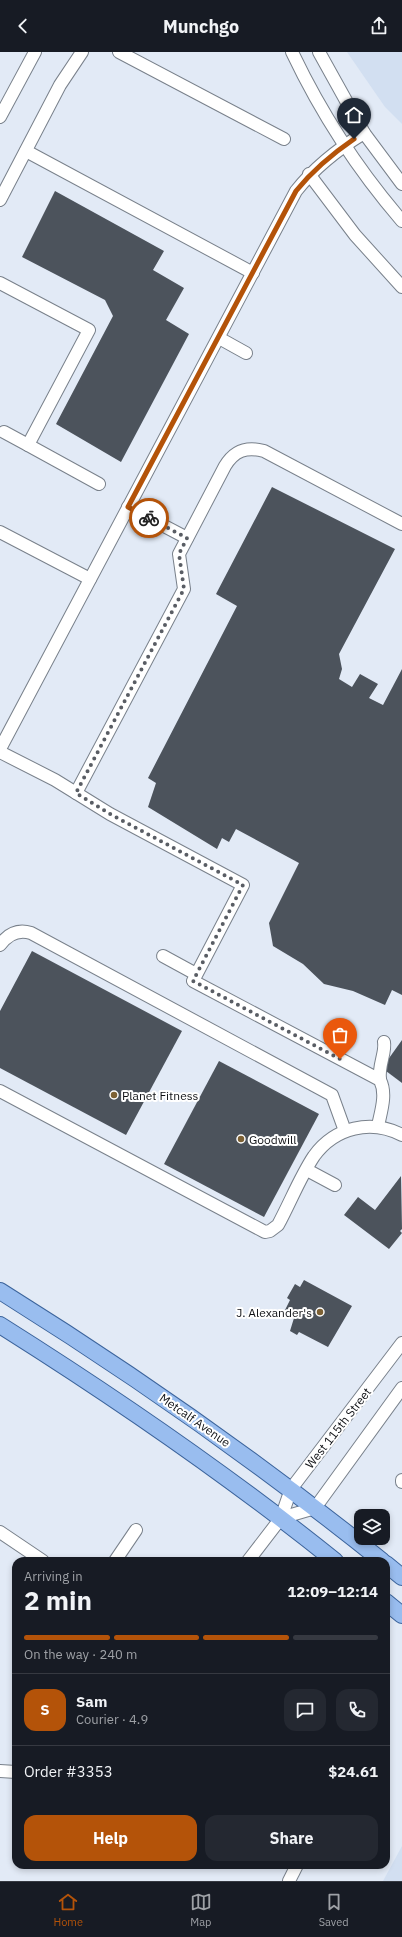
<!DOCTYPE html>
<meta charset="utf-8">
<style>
:root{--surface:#171b24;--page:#242831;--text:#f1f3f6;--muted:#9ea1a6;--line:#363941;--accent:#b45309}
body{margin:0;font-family:"IBM Plex Sans",sans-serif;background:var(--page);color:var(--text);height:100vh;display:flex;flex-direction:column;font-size:15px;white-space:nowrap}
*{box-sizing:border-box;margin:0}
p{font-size:13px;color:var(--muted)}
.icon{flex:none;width:22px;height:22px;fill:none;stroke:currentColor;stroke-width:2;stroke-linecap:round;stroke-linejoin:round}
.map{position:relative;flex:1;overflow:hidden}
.sheet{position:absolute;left:12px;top:1505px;width:378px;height:312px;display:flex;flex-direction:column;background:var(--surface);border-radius:12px;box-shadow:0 2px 6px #0003}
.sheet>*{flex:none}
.controls{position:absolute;left:354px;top:1457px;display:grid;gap:8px}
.controls a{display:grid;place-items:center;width:36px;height:36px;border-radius:8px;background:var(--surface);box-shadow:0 2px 6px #0003;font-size:20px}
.pin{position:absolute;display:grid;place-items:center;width:34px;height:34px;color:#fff;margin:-41px -17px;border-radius:50% 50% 50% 0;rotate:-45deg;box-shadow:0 0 4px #0007}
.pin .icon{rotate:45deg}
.courier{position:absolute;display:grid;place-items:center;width:40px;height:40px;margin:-20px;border:3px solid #b45309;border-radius:50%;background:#fff;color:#222;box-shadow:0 1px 5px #0007}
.overview em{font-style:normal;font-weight:700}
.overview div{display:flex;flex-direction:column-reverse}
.overview{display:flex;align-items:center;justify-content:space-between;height:68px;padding:0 12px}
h1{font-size:26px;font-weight:700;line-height:30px}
.bar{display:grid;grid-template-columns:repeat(4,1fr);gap:6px 4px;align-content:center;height:48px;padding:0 12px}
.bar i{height:5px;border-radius:3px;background:var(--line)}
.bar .selected{background:var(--accent)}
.bar p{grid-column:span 4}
.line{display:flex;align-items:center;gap:10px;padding:0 12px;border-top:1px solid var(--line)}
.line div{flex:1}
.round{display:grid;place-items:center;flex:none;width:42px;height:42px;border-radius:12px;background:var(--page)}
.cta{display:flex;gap:8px;margin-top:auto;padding:8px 12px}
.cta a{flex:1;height:46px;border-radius:12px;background:var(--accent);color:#fff;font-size:16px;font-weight:700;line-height:46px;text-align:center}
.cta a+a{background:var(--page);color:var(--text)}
header{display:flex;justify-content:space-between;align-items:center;height:52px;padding:0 12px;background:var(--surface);font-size:18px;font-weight:700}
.tab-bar{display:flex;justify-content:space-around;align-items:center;height:56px;border-top:1px solid var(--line);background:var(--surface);font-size:11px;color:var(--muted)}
.tab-bar a{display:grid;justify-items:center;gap:2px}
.tab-bar .selected{color:var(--accent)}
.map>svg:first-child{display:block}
.built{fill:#d2dff1}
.building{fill:#4c535c}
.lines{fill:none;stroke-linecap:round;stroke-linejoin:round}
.minor-casing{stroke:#79818b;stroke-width:14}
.major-casing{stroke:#3c649c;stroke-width:18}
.minor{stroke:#fff;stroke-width:12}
.major{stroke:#99bdef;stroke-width:16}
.done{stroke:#595d64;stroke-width:4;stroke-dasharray:0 7.2}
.route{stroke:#b45309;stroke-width:5}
.poi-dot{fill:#7d6134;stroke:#fff;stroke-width:1.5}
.labels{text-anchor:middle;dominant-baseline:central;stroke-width:4;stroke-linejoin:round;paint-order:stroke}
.poi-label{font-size:12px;fill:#0f1115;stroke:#fff;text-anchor:start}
.street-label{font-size:12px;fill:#0f1115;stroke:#fff}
</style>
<header><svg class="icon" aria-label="back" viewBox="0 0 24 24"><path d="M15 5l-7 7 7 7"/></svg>Munchgo<svg class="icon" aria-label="share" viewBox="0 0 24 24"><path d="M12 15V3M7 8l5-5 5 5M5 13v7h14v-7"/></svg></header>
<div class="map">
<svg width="402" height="1829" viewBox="0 0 402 1829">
<rect width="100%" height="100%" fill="#e2eaf6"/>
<g class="built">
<path d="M347,0h55v72l-17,-17z"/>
<path d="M402,1794v35h-19z"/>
</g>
<g class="building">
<path d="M55,139l109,60 -11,19 31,18 -18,32 23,14 -68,128 -65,-38 57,-108 -8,-16 -83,-43z"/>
<path d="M272,435l123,62 -56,105 3,15 -3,10 13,8 8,-13 18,10 -9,14 14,7 19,-36v326l-10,-5 -7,15 -32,-14 -29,-7 -21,-20 -30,-18 -4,-23 30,-60 -63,-34 -7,13 -7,-4 -5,11 -69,-42 8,-24 -8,-5 89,-172 -21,-12z"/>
<path d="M32,899l150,80 -56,104 -126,-67v-57z"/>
<path d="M402,988v43l-20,-15z"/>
<path d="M219,1009l100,53 -55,103 -100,-53z"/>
<path d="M401,1124l1,53 -2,2 2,2 -13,16 -45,-34 14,-18 17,13z"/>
<path d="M304,1228l48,26 -24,41 -29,-15 -2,3 -7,-4 4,-13 -10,-6 6,-12 -3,-2 8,-14 5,3z"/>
</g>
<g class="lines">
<defs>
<g id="minor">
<path d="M119,0l165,87"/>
<path d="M292,0c29,61 66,118 110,169"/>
<path d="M319,0l45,81 38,51"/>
<path d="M0,65l35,-65"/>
<path d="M26,99l227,122"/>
<path d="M309,122l46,61 47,52"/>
<path d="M0,148l60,-115 22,-33"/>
<path d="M0,231l89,47 -61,115 71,39"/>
<path d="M219,286l27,15"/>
<path d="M4,380l24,13"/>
<path d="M128,455l59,31"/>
<path d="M0,480l90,47"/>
<path d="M0,697l296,-558c19,-24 42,-42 68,-58"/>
<path d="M0,700l55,28 55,34 133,71 -50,96 187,99c7,14 1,31 -2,46"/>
<path d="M76,741l108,-204 -5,-35 46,-88c9,-15 21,-20 39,-15l138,73"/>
<path d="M0,893c8,-11 18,-16 31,-12l301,162 13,36"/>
<path d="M163,904l33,18"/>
<path d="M380,1028c-2,-15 6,-27 4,-38"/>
<path d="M0,1039l265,141 5,-1 8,-6c12,-22 22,-48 36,-69 21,-29 57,-37 88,-21"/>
<path d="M307,1118l28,15"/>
<path d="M402,1428v2"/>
<path d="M281,1466l34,-10 87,-120"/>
<path d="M0,1480l43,29"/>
<path d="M115,1509l21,-31"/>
<path d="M248,1509l33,-43 10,-29 111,-146"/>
<path d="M0,1719l16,1"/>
<path d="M289,1829l8,-16"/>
</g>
<g id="major">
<path d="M0,1239c133,83 260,172 382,270"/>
<path d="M0,1273c116,73 228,150 335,236"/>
<path d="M386,1512l16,13"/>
<path d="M386,1550l16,13"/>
</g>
</defs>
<use href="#minor" class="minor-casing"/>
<use href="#major" class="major-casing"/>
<use href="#minor" class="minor"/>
<use href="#major" class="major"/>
</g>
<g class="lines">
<path class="done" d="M149,466l38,20 -8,16 5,35 -108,204 34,21 133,71 -50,96 147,78"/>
<path class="route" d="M149,466l-21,-11 168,-316c17,-21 36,-37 58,-52"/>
</g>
<g class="poi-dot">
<circle cx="114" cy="1043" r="4"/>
<circle cx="241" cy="1087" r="4"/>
<circle cx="320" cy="1260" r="4"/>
</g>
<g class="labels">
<g class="poi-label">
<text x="122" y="1043">Planet Fitness</text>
<text x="249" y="1087">Goodwill</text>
<text x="312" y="1260" text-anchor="end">J. Alexander's</text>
</g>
<g class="street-label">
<text transform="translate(195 1368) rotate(35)">Metcalf Avenue</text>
<text transform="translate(338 1376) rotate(-52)">West 115th Street</text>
</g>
</g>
</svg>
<div class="controls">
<a><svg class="icon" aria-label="layers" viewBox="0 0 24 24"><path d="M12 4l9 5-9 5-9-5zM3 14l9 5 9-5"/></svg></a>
</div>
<div class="pin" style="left:340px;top:1007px;background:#ea580c"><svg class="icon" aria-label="bag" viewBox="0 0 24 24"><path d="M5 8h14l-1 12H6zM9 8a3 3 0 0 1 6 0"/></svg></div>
<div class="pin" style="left:354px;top:87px;background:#1f2937"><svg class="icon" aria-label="home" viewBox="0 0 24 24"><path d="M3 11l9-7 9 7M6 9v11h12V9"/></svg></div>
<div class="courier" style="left:149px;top:466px"><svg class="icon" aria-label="bike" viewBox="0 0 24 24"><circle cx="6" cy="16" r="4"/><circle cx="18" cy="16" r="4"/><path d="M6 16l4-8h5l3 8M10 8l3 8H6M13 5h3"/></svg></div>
<section class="sheet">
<div class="overview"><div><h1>2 min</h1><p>Arriving in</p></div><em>12:09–12:14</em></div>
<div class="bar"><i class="selected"></i><i class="selected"></i><i class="selected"></i><i></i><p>On the way · 240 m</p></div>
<div class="line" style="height:72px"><b class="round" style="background:var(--accent);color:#fff">S</b><div><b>Sam</b><p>Courier · 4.9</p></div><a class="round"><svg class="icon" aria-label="chat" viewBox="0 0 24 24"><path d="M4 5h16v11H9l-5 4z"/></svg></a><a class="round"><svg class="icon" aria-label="phone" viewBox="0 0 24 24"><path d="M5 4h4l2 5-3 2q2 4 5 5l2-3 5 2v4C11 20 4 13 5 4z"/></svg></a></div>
<div class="line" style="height:52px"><div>Order #3353</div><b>$24.61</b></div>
<div class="cta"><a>Help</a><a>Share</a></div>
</section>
</div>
<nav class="tab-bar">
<a class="selected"><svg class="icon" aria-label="home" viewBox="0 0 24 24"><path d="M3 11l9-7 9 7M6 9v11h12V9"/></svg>Home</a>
<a><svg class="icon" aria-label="map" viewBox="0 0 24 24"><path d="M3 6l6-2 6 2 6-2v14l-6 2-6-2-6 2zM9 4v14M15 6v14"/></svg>Map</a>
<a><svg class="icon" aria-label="saved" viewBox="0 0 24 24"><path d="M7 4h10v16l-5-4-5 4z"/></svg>Saved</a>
</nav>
